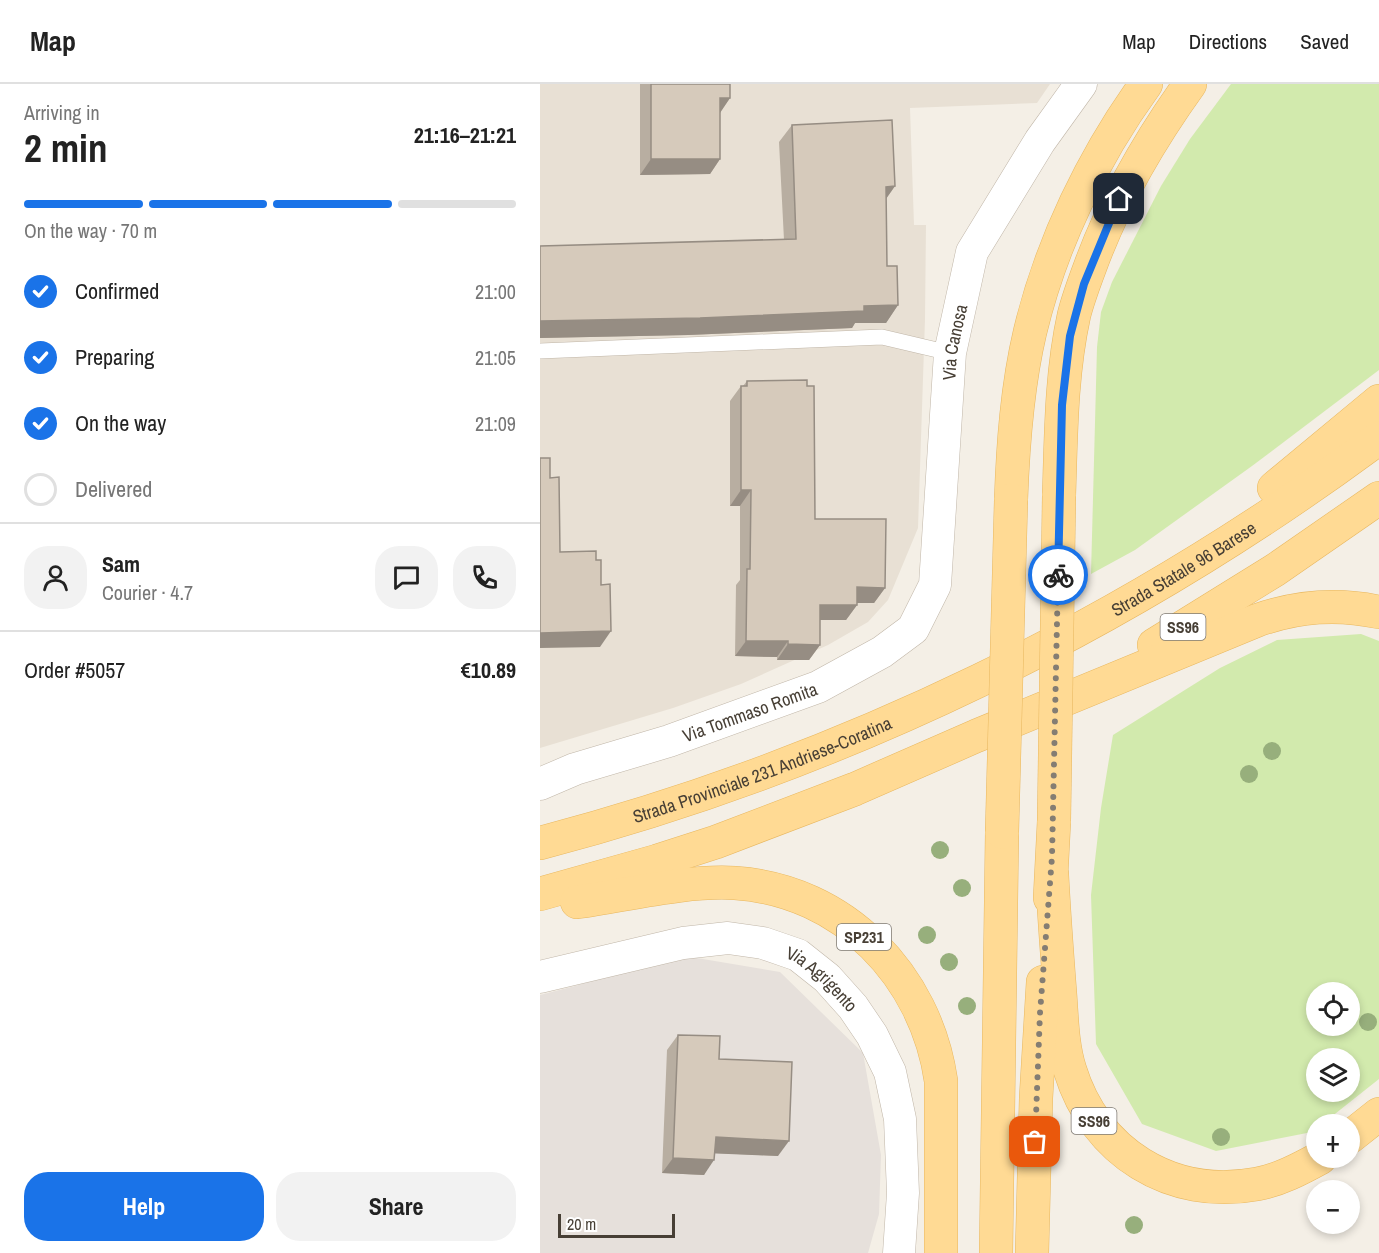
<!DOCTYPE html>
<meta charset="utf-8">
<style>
:root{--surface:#fff;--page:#f2f2f2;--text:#222;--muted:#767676;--line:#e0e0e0;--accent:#1a73e8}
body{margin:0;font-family:"Archivo Narrow",sans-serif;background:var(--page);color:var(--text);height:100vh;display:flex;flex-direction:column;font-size:22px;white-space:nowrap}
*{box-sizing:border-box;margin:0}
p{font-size:20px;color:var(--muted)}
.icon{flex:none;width:33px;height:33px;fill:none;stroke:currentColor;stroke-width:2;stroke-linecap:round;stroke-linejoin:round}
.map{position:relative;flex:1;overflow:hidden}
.details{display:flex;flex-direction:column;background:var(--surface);width:540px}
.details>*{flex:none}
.buttons{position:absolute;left:766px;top:898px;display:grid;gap:12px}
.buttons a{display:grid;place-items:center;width:54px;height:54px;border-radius:50%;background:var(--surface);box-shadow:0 3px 9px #0003;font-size:30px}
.scale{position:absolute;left:18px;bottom:15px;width:117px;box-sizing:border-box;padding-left:6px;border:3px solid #473f35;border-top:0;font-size:16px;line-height:21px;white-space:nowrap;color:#473f35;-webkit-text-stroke:4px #fff;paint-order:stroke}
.pin{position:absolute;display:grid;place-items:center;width:51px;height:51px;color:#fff;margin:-26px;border-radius:12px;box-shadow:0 3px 9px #0006}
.courier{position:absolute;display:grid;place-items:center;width:60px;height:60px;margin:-30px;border:4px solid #1a73e8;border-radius:50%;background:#fff;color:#222;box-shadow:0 2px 8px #0007}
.headline em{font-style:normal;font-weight:700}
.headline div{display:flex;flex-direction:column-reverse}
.headline{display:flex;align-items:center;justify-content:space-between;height:102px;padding:0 24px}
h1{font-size:39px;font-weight:700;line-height:45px}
.bar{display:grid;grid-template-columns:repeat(4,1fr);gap:9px 6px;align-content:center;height:72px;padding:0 24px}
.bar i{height:8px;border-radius:4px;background:var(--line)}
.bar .on{background:var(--accent)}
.bar p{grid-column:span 4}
.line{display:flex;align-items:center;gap:15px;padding:0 24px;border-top:2px solid var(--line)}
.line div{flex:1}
.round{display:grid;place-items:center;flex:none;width:63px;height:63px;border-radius:24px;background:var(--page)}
ol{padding:0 24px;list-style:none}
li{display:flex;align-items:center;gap:18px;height:66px}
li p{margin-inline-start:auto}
li .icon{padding:6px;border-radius:50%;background:var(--accent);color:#fff;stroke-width:4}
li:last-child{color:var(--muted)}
li i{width:33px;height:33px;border:3px solid var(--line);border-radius:50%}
.cta{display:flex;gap:12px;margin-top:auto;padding:12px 24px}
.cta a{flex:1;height:69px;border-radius:24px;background:var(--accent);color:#fff;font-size:24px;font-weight:700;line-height:69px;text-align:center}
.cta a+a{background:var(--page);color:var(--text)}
header{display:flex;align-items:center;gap:36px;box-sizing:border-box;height:84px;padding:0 30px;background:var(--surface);border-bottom:2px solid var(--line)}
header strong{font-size:28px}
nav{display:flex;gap:33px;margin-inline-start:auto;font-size:21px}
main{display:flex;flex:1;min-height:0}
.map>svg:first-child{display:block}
.residential{fill:#e8e0d4}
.industrial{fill:#e6e0db}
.green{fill:#d2eaad;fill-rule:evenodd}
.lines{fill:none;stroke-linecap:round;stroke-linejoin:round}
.lane-casing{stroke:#c0b6a8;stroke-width:16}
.street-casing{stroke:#c0b6a8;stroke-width:33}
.primary-casing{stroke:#e8b75f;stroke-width:34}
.lane{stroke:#fff;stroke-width:15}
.street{stroke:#fff;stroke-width:32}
.primary{stroke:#ffda94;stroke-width:33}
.primary-bridge-casing{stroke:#e8b75f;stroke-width:34;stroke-linecap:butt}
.primary-bridge{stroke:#ffda94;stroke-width:33}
.tree{fill:#97af7c}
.wall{fill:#b8aea1}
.shaded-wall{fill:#968d83}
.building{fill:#d6cabb;stroke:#968d83;stroke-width:1.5}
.done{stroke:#847d73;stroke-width:6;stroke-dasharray:0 10.8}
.route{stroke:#1a73e8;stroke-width:8}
.labels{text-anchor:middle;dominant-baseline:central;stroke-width:6;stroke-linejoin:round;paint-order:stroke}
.shield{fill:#fff;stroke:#7e7972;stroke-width:1.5}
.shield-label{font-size:16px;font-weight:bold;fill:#473f35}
.street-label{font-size:18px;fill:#473f35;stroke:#fff}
</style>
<header>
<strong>Map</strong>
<nav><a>Map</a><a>Directions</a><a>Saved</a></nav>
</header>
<main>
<section class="details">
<div class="headline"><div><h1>2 min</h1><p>Arriving in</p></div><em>21:16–21:21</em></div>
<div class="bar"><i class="on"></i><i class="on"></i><i class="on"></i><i></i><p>On the way · 70 m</p></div>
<ol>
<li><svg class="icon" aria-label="check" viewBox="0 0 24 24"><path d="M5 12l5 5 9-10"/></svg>Confirmed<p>21:00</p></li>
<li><svg class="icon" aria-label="check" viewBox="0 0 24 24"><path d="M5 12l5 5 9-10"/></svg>Preparing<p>21:05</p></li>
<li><svg class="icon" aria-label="check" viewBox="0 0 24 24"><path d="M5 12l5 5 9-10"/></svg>On the way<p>21:09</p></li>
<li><i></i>Delivered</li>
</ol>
<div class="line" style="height:108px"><a class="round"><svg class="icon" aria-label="person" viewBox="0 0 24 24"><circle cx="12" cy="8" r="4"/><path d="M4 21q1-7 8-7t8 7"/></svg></a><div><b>Sam</b><p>Courier · 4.7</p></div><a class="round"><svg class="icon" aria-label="chat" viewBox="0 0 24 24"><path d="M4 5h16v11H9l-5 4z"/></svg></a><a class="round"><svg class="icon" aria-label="phone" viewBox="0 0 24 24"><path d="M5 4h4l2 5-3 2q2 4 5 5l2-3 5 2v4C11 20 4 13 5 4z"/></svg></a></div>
<div class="line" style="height:78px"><div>Order #5057</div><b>€10.89</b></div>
<div class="cta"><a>Help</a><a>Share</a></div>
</section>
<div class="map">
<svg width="839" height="1169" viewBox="0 0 839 1169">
<rect width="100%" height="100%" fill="#f4efe6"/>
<path class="residential" d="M0,0h510l-13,19 -127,5 4,117h12l-1,94 -7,209 -30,72 -20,22 -40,23 -87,39 -68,24 -133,40z"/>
<path class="industrial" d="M139,871l101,17 83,81 18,102 -2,59 -11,39h-328v-258l35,-9z"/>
<g class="green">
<path d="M691,0h148v286l-127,96 -117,84 -44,24 6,-227 4,-35 11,-30 49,-96 29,-47z"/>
<path d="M821,550l18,7v438l-58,46h-4v4l-5,3 -96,19 -74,-27 -46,-80 -5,-149 10,-87 12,-73 107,-67 57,-28zM777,909h33v33h-33zM777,975h33v33h-33z"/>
</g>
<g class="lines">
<defs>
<path id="lane" d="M0,267l342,-14 68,16"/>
<g id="street">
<path id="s1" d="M0,700l35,-15 94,-28 149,-54 64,-35 31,-23 22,-44 15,-232 22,-101 68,-111 41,-57"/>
<path id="s2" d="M0,893l143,-34 45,-5 35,5 35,12 29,23 26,29 19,28 18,37 10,47 3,74 -4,60"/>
</g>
<g id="primary">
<path d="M734,404l105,-87"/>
<path d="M519,412c2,-61 2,-122 15,-181 4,-16 10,-32 16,-48 24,-66 59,-126 100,-183"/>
<path d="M471,416c2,-56 6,-113 19,-168 21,-88 63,-175 116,-248"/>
<path d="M614,561l121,-75 104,-72"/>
<path id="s3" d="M0,759c302,-79 589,-219 839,-405"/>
<path d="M512,791c2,39 5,79 8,118 2,25 2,52 10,77 25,82 101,130 187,114 22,-4 43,-15 63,-26"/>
<path d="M0,810l117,-33 59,-19 139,-53 121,-53 282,-116c41,-14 79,-17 121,-8"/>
<path d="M510,814l4,-77"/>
<path d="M37,818c50,-7 109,-22 158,-19 109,7 191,93 206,198v172"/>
<path d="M810,1053l29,-23"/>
<path d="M456,1169l6,-421"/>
<path d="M492,1169l4,-155 7,-116"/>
</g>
</defs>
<use href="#lane" class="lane-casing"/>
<use href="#street" class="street-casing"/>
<use href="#primary" class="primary-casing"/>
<use href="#lane" class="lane"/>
<use href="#street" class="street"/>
<use href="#primary" class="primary"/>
<defs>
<g id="primary-bridge">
<path d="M514,737l5,-325"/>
<path d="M462,748l9,-332"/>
</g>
</defs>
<use href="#primary-bridge" class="primary-bridge-casing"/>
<use href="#primary-bridge" class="primary-bridge"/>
</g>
<g class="tree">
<circle cx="732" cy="667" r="9"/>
<circle cx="709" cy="690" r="9"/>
<circle cx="400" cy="766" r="9"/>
<circle cx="422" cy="804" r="9"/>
<circle cx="387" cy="851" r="9"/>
<circle cx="409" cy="878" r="9"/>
<circle cx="427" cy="922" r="9"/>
<circle cx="828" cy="938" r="9"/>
<circle cx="681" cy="1053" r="9"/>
<circle cx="594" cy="1141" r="9"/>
</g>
<g class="wall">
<path d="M100,0h90v14l-10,14v47l-10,15 -70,1z"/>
<path d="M252,41l103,61 -9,13 1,67 11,39 -12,18h-31l-3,5 -164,7 -148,3v-92l244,-6 -5,-98z"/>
<path d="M207,297l68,138 70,69 -11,15h-17v2l-11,15h-26v25l-11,15h-32v-3l-42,-1 1,-71 4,-5v-74h-10v-105l11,-15h2z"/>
<path d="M138,951l41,24 59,97 -63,-3 -11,22 -42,-2 5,-123z"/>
</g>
<g class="shaded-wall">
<path d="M180,14h10l-10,15z"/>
<path d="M111,75h69l-10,15 -70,1z"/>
<path d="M355,102l-12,17 3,-16z"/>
<path d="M358,221l-12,18h-31l-3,5 -164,7 -148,3v-17l324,-15z"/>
<path d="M201,406h10l-11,16h-10z"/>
<path d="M317,503l28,1 -11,15h-28z"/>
<path d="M280,521h37l-11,15h-37z"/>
<path d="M71,547l-11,16 -60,1v-15z"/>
<path d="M206,557h42l-11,16 -42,-1z"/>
<path d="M248,560l32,1 -11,15h-32z"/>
<path d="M176,1053l73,4 -11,15 -73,-3z"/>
<path d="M133,1074l41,2 -10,15 -42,-2z"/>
</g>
<g class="building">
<path d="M111,0h79v14h-10v61h-69z"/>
<path d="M352,36l3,66 -9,1 1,79h10l1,39 -34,1v5l-164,7 -160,3v-75l256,-7 -4,-114z"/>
<path d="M267,296v6h7l1,133h71l-1,69 -28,-1v18h-37v40l-32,-1v-3h-42l1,-72h3l1,-79h-10v-104h6v-5z"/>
<path d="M0,374h10v20l9,-1 1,75 36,-1v9h5v25l9,-1 1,47 -71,2z"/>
<path d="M138,951l42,1 -1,23 73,3 -3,79 -73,-4 -2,23 -41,-2z"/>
</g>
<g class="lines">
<path class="done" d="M495,1058l5,-129 12,-156 6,-282"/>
<path class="route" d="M518,491l4,-170 8,-69 14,-52 35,-85"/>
</g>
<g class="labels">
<g class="shield">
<rect x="620.5" y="530" width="45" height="26" rx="4.5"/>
<rect x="297" y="840" width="54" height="26" rx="4.5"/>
<rect x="531.5" y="1024" width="45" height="26" rx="4.5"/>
</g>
<g class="shield-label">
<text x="643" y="543">SS96</text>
<text x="324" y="853">SP231</text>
<text x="554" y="1037">SS96</text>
</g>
<g class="street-label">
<text stroke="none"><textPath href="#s1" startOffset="699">Via Canosa</textPath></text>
<text stroke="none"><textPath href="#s3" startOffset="702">Strada Statale 96 Barese</textPath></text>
<text stroke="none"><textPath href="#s1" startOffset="222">Via Tommaso Romita</textPath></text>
<text stroke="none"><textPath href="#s3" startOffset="234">Strada Provinciale 231 Andriese-Coratina</textPath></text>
<text stroke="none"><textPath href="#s2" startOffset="298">Via Agrigento</textPath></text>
</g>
</g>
</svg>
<div class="buttons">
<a><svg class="icon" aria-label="locate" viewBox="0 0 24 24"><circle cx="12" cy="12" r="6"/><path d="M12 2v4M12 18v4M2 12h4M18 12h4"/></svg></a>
<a><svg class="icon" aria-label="layers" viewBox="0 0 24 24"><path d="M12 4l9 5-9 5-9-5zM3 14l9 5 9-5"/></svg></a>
<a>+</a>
<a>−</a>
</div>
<div class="scale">20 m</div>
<div class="pin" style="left:495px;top:1058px;background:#ea580c"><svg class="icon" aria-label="bag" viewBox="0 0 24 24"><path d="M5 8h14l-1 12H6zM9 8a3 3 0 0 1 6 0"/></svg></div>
<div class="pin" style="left:579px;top:115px;background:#1f2937"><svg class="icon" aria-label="home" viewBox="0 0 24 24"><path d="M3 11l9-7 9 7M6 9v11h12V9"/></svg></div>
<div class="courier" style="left:518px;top:491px"><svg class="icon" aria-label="bike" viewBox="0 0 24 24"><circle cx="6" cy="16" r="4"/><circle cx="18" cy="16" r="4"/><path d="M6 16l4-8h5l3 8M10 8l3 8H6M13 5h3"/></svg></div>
</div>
</main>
